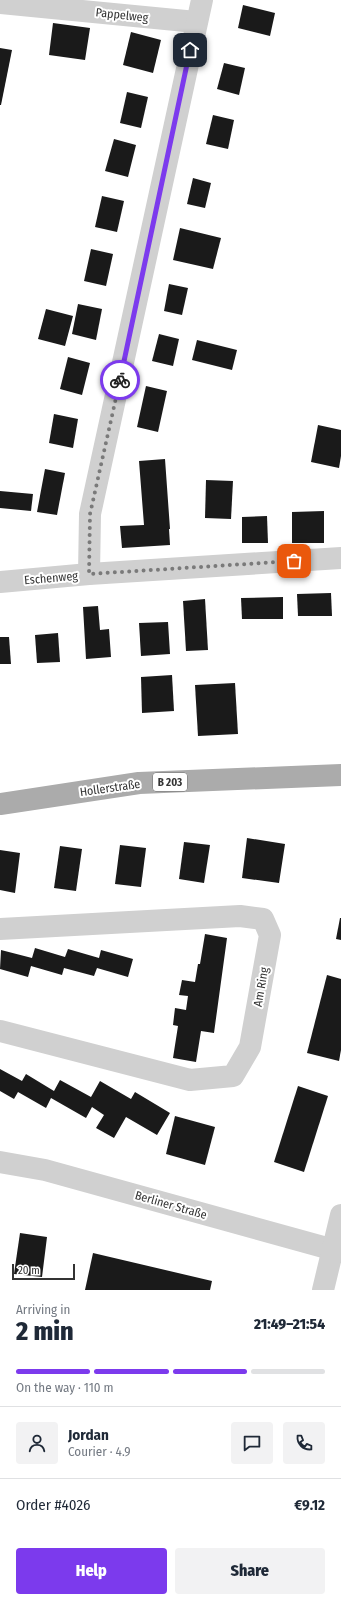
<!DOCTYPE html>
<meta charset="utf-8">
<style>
:root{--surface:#fff;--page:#f2f2f3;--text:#1f2937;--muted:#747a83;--line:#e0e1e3;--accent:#7c3aed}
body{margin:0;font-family:"Fira Sans Condensed",sans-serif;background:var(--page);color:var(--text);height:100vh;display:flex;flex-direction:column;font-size:15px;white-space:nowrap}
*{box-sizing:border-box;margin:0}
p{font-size:13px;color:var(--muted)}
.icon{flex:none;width:22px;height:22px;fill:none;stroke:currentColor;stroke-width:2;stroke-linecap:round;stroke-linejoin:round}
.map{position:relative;height:1290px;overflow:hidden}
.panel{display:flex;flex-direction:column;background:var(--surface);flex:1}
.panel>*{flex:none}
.scale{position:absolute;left:12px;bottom:10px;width:63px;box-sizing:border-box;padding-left:4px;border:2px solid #333;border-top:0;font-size:11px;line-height:14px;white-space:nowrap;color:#333;-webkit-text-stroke:3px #fff;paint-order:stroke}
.pin{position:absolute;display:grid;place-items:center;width:34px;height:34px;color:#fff;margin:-17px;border-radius:8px;box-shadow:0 2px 6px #0006}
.courier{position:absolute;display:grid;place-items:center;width:40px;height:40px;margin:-20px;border:3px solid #7c3aed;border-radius:50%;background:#fff;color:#222;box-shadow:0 1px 5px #0007}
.overview em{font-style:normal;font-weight:800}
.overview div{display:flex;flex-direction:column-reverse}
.overview{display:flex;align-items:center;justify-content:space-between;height:68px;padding:0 16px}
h1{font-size:26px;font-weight:800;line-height:30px}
.bar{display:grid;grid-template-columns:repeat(4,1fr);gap:6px 4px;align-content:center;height:48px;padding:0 16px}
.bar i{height:5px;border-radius:3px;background:var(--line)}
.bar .active{background:var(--accent)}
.bar p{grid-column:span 4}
.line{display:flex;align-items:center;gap:10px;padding:0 16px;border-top:1px solid var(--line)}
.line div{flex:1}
.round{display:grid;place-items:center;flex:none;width:42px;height:42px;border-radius:4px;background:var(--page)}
.button{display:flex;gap:8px;margin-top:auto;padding:8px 16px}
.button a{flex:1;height:46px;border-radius:4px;background:var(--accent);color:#fff;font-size:16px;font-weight:800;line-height:46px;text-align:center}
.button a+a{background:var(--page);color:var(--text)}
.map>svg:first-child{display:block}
.building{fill:#1a1a1a}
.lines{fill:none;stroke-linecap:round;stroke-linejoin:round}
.street{stroke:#d0d0d0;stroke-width:22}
.primary{stroke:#ababab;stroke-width:22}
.done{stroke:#7a7a7a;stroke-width:4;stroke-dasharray:0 7.2}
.route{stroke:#7c3aed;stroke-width:5}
.labels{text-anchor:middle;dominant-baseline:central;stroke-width:4;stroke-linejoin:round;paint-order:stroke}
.shield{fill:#fff;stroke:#707070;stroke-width:1}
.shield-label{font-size:11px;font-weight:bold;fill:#333}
.street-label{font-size:12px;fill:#333;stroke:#fff}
</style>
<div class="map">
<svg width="341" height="1290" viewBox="0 0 341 1290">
<rect width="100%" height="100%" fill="#fff"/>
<g class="building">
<path d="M243,5l32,8 -5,23 -32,-8z"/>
<path d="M53,23l37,5 -5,32 -36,-5z"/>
<path d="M131,32l30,8 -8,33 -30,-8z"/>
<path d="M0,48l12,2 -11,55h-1z"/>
<path d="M224,63l21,5 -6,27 -22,-6z"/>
<path d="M127,92l21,5 -7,31 -21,-5z"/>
<path d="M213,115l21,5 -6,29 -22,-5z"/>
<path d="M114,139l22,6 -8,32 -23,-6z"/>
<path d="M193,178l18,5 -6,25 -18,-4z"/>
<path d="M102,196l22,5 -7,31 -22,-5z"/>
<path d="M180,228l41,10 -8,31 -40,-9z"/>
<path d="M91,249l22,5 -7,32 -22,-5z"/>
<path d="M169,284l19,4 -6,27 -18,-4z"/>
<path d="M78,304l24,5 -6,31 -24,-6z"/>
<path d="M46,309l27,7 -8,30 -27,-7z"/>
<path d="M159,334l20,5 -6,27 -21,-5z"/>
<path d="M197,340l40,10 -5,20 -40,-10z"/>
<path d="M68,357l22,6 -8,32 -22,-6z"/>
<path d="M146,386l21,5 -9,41 -21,-5z"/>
<path d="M54,414l24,5 -5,29 -24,-5z"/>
<path d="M318,425l23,5v26l-2,12 -28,-6z"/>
<path d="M165,459l5,70h-1l1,16 -48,3 -2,-22 24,-1 -5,-64z"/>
<path d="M45,469l20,4 -8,42 -20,-3z"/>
<path d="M206,480l27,1 -2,38 -26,-1z"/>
<path d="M0,491l33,3 -2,17 -31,-3z"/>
<path d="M324,511v32h-32v-31z"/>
<path d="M267,516l1,27h-26v-26z"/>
<path d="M331,593l1,23h-34l-1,-22z"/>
<path d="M283,597v22h-41l-1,-21z"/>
<path d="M205,599l3,51 -22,1 -3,-50z"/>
<path d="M98,606l2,24 9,-1 2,28 -25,2 -3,-52z"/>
<path d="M168,622l2,32 -29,2 -2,-33z"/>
<path d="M58,633l2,29 -23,1 -2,-28z"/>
<path d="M0,637h9l2,27h-11z"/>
<path d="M172,675l2,36 -32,2 -1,-36z"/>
<path d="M235,683l3,51 -40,2 -3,-51z"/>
<path d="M247,838l38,6 -6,39 -37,-5z"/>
<path d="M184,842l26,3 -6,38 -25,-4z"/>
<path d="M120,845l26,3 -5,39 -26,-3z"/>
<path d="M60,846l22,3 -6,42 -22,-3z"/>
<path d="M0,850l20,3 -5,40 -15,-3z"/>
<path d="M340,918h1v22l-5,-1z"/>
<path d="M205,934l22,4 -13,95 -13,-2 -5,31 -23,-4 5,-32 -5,-1 2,-17 11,2 2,-14 -9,-1 3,-15 13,2 3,-18h2z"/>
<path d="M35,948l30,9 3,-8 31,9 2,-8 32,9 -5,18 -31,-9 -3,8 -30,-8 -2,7 -31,-9 -3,11 -28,-8 1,-19 31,8z"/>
<path d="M327,975l14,4v71l-2,11 -32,-8z"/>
<path d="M0,1069l22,12 4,-7 28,17 6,-11 31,17 9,-16 31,18 4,-7 35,21 -13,22 -31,-18 -12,21 -18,-10 8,-13 -12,-8 -6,11 -35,-20 -5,10 -28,-16 -4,7 -14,-8z"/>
<path d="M298,1086l30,10 -24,76 -30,-10z"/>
<path d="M175,1116l40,11 -10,38 -39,-11z"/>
<path d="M20,1233l27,4 -5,40 -28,-3z"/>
<path d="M93,1253l119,28 -2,9h-125z"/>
</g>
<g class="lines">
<g class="street">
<path d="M0,3l196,19"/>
<path d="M89,574l1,-60 112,-514"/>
<path d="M0,582l89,-8 252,-16"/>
<path d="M0,929l240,-13 23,3 7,16 -20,112 -17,29 -43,4 -190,-49"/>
<path d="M0,1162l45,8 296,82"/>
<path d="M323,1290l18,-75"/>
</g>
<path class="primary" d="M0,804l139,-21 202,-8"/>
</g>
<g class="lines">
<path class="done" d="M120,380l-30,134 -1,60 205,-13"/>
<path class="route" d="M120,380l70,-330"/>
</g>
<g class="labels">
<rect class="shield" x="153" y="773" width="34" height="18" rx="3"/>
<g class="shield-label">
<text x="170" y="782">B 203</text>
</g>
<g class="street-label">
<text transform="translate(122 15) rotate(6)">Pappelweg</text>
<text transform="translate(51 578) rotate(-5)">Eschenweg</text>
<text transform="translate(110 788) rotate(-8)">Hollerstraße</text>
<text transform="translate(261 987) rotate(-80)">Am Ring</text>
<text transform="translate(171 1205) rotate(16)">Berliner Straße</text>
</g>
</g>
</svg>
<div class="scale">20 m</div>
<div class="pin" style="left:294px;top:561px;background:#ea580c"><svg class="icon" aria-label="bag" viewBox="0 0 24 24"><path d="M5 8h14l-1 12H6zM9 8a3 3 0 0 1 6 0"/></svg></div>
<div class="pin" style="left:190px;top:50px;background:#1f2937"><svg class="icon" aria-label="home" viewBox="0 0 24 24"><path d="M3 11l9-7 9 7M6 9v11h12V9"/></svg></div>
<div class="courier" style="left:120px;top:380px"><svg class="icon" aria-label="bike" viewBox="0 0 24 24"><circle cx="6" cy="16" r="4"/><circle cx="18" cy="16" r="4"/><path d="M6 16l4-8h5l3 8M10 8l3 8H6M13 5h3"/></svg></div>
</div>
<section class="panel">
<div class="overview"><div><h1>2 min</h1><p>Arriving in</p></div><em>21:49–21:54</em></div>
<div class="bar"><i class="active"></i><i class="active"></i><i class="active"></i><i></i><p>On the way · 110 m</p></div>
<div class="line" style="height:72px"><a class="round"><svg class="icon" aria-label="person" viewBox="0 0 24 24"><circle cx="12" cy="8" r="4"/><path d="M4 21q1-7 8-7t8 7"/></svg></a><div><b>Jordan</b><p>Courier · 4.9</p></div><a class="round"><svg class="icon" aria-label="chat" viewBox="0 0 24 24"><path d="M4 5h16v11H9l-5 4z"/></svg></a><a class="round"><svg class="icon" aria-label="phone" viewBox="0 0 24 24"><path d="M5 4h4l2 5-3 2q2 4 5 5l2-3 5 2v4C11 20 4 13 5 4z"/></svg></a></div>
<div class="line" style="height:52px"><div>Order #4026</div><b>€9.12</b></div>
<div class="button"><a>Help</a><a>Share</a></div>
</section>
